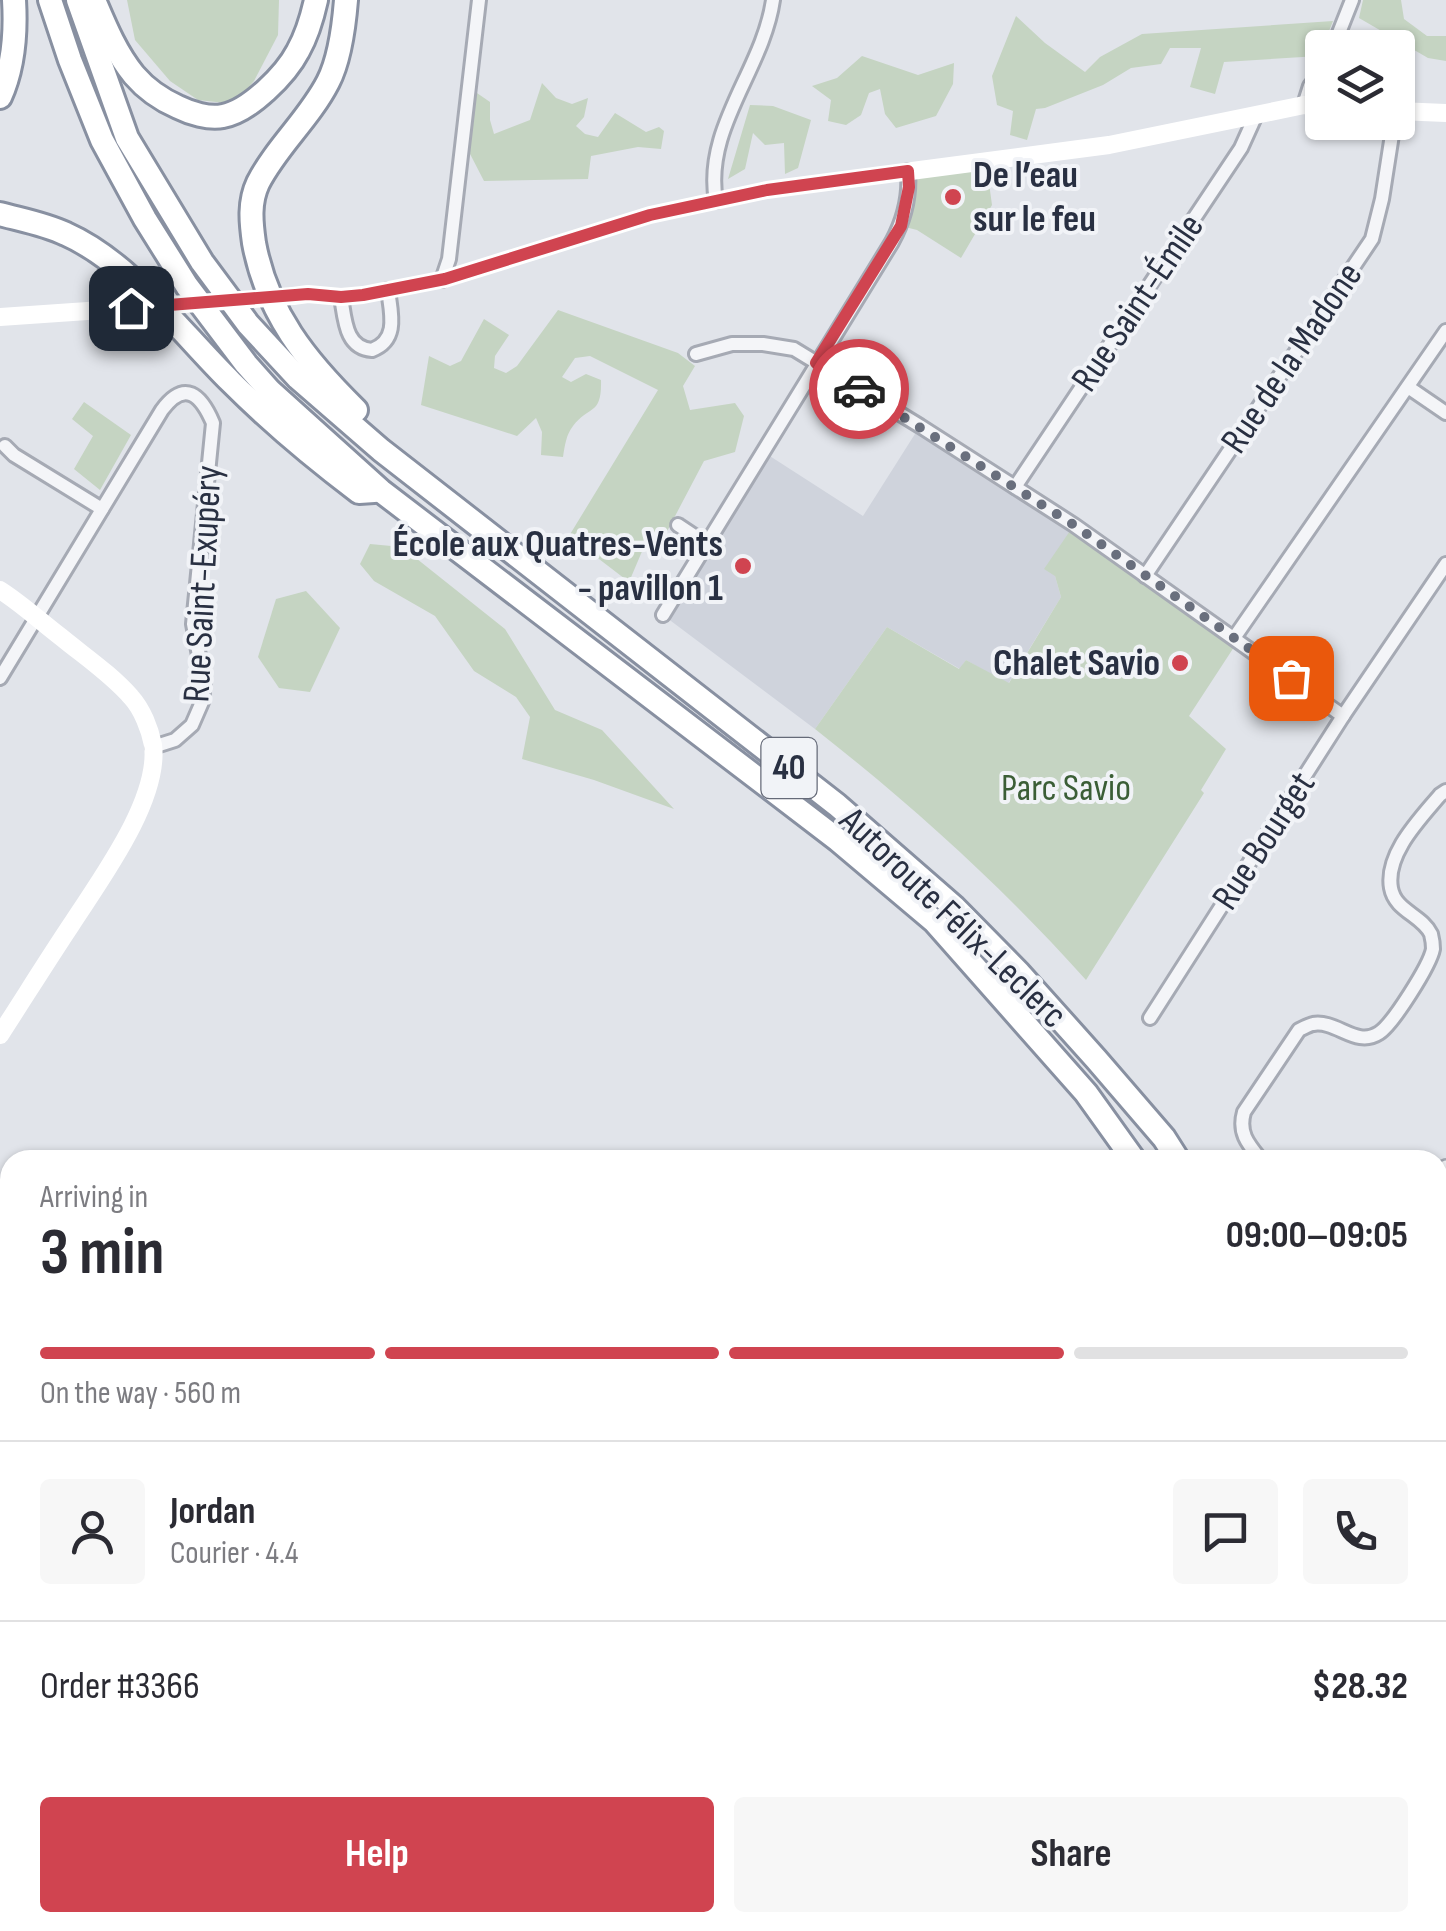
<!DOCTYPE html>
<meta charset="utf-8">
<style>
:root{--surface:#fff;--page:#f7f7f7;--text:#2b2b33;--muted:#7c7c81;--line:#e1e1e2;--accent:#d04450}
body{margin:0;font-family:"Sofia Sans Condensed",sans-serif;background:var(--page);color:var(--text);height:100vh;display:flex;flex-direction:column;font-size:38px;white-space:nowrap}
*{box-sizing:border-box;margin:0}
p{font-size:32px;color:var(--muted)}
.icon{flex:none;width:55px;height:55px;fill:none;stroke:currentColor;stroke-width:2;stroke-linecap:round;stroke-linejoin:round}
.map{position:relative;flex:1;overflow:hidden}
.details{position:absolute;left:0px;top:1150px;width:1448px;height:782px;display:flex;flex-direction:column;background:var(--surface);border-radius:30px 30px 0 0;box-shadow:0 2px 8px #0004}
.details>*{flex:none}
.buttons{position:absolute;left:1305px;top:30px;display:grid;gap:20px}
.buttons a{display:grid;place-items:center;width:110px;height:110px;border-radius:10px;background:var(--surface);box-shadow:0 2px 8px #0004;font-size:50px}
.pin{position:absolute;display:grid;place-items:center;width:85px;height:85px;color:#fff;margin:-42px;border-radius:20px;box-shadow:0 5px 15px #0006}
.courier{position:absolute;display:grid;place-items:center;width:100px;height:100px;margin:-50px;border:8px solid #d04450;border-radius:50%;background:#fff;color:#222;box-shadow:0 2px 12px #0007}
.head em{font-style:normal;font-weight:700}
.head div{display:flex;flex-direction:column-reverse}
.head{display:flex;align-items:center;justify-content:space-between;height:170px;padding:0 40px}
h1{font-size:65px;font-weight:700;line-height:75px}
.bar{display:grid;grid-template-columns:repeat(4,1fr);gap:15px 10px;align-content:center;height:120px;padding:0 40px}
.bar i{height:12px;border-radius:8px;background:var(--line)}
.bar .on{background:var(--accent)}
.bar p{grid-column:span 4}
.line{display:flex;align-items:center;gap:25px;padding:0 40px;border-top:2px solid var(--line)}
.line div{flex:1}
.round{display:grid;place-items:center;flex:none;width:105px;height:105px;border-radius:10px;background:var(--page)}
.button{display:flex;gap:20px;margin-top:auto;padding:20px 40px}
.button a{flex:1;height:115px;border-radius:10px;background:var(--accent);color:#fff;font-size:40px;font-weight:700;line-height:115px;text-align:center}
.button a+a{background:var(--page);color:var(--text)}
.map>svg:first-child{display:block}
.built{fill:#cfd3dc}
.green{fill:#c5d4c2}
.lines{fill:none;stroke-linecap:round;stroke-linejoin:round}
.minor-casing{stroke:#a6aab4;stroke-width:18}
.tertiary-casing{stroke:#a6aab4;stroke-width:20}
.motorway-casing{stroke:#8890a1;stroke-width:28}
.minor{stroke:#f4f5f8;stroke-width:12}
.tertiary{stroke:#f4f5f8;stroke-width:15}
.secondary{stroke:#fff;stroke-width:18}
.motorway{stroke:#fff;stroke-width:22}
.secondary-bridge{stroke:#fff;stroke-width:18}
.done{stroke:#696f7d;stroke-width:10;stroke-dasharray:0 18}
.route{stroke:#d04450;stroke-width:12}
.poi-dot{fill:#d04450;stroke:#f1f3f7;stroke-width:4}
.labels{text-anchor:middle;dominant-baseline:central;stroke-width:8;stroke-linejoin:round;paint-order:stroke}
.shield{fill:#f1f3f7;stroke:#656a78;stroke-width:2.5}
.shield-label{font-size:35px;font-weight:bold;fill:#293042}
.poi-label{font-size:38px;font-weight:bold;fill:#293042;stroke:#f1f3f7;text-anchor:end}
.street-label{font-size:38px;fill:#293042;stroke:#f1f3f7}
.park-label{font-size:38px;fill:#3b5e36;stroke:#f1f3f7}
</style>
<div class="map">
<svg width="1446" height="1931" viewBox="0 0 1446 1931">
<rect width="100%" height="100%" fill="#e1e4ea"/>
<path class="built" d="M920,426l154,99 -19,51 6,21 -53,87 -42,-24 -6,9 -73,-42 -72,102 -152,-114 99,-164 101,65z"/>
<g class="green">
<path d="M127,0h152l-1,35 -24,46 -20,23 -36,-4 -28,-19 -35,-41z"/>
<path d="M1363,0h38l3,19 23,17h19v25l-18,-3 -69,-40z"/>
<path d="M1016,16l29,27 40,29 15,-15 42,-23 191,-13 -14,35 -95,6 -9,32 -25,-7 11,-39h-31l-9,16 -30,4 -28,17 -58,23 -9,1 -9,31 -17,-5 3,-24 -16,-6 -5,-29z"/>
<path d="M862,56l56,19 36,-12 -1,21 -17,32 -40,12 -11,-14 -5,-25 -11,4 -8,22 -15,10 -18,-4 3,-21 -19,-14 25,-8z"/>
<path d="M542,83l14,15 16,6 16,-6 -4,19 -8,9 9,8 13,3 17,-24 31,19 13,-5 5,4 -3,18 -23,-2 -47,9 -3,23 -104,2 -16,-31 6,-59 16,11v18l4,14 36,-14z"/>
<path d="M750,105l23,1 38,14 -13,48 -13,6 -1,-31 -19,2 -12,-12 -8,36 -17,10z"/>
<path d="M986,161l6,44 -31,53 -44,-28 -16,-4 7,-55z"/>
<path d="M558,310l120,43 17,13 -12,20 7,24 45,-7 9,13 -9,36 -31,9 -41,78 -17,3 -17,40 -60,-46 89,-146 -68,-34 -15,2 -13,19 9,5 15,-8 15,6c1,36 -12,25 -28,46 -7,9 -8,19 -10,31l-22,-2 1,-23 -6,-14 -19,18 -96,-31 8,-49 21,10 11,-5 23,-42 25,16 -14,21 -1,12 12,5 11,-7z"/>
<path d="M84,402l47,33 -31,55 -26,-21 19,-33 -21,-17z"/>
<path d="M1074,525l164,116 -49,75 37,33 -25,41 3,3 -118,187c-82,-92 -174,-175 -271,-251l72,-102 72,42 7,-9 43,23 52,-86 -6,-21 -11,-7z"/>
<path d="M370,544l32,3 103,82 50,81 47,20 72,79 -80,-29 -72,-21 8,-42 -14,-20 -42,-26 -39,-55 -61,-35 -14,-17z"/>
<path d="M306,591l34,37 -30,64 -31,-4 -21,-31 18,-58z"/>
</g>
<g class="lines">
<defs>
<g id="minor">
<path d="M1333,48l19,-48"/>
<path d="M1304,105l6,-19 12,-15"/>
<path d="M716,201c-13,-73 47,-131 57,-201"/>
<path d="M442,280l7,-21 30,-259"/>
<path d="M341,297c4,22 4,51 31,53 27,-10 19,-37 16,-60"/>
<path d="M696,354l36,-10h31l31,5 126,77 154,99 269,191"/>
<path d="M1408,387l38,26"/>
<path d="M5,446l9,9 88,54"/>
<path d="M1015,487l226,-339 14,-31"/>
<path d="M678,525l27,18"/>
<path d="M1145,576l227,-337 10,-40 12,-77"/>
<path d="M663,615l229,-373c12,-22 18,-46 16,-71"/>
<path d="M1234,638l212,-307"/>
<path d="M0,678l162,-268c23,-31 39,-15 51,13l-20,201 11,58 -2,20 -10,23 -17,15 -22,7"/>
<path d="M1150,1018l193,-302 103,-152"/>
<path d="M1261,1160c-13,-16 -23,-27 -17,-48l55,-82c2,-1 12,-6 14,-6 24,-4 43,24 66,9 14,-9 51,-68 54,-84 0,-5 -1,-11 -2,-15 -9,-19 -36,-23 -40,-46 -6,-34 29,-69 49,-93l6,-4"/>
<path d="M734,1922l13,9"/>
<path d="M683,1931l5,-9"/>
</g>
<g id="tertiary">
<path d="M1438,1181l8,-13"/>
<path d="M1438,1327l8,5"/>
<path d="M1243,1922l13,9"/>
<path d="M964,1931l6,-9"/>
</g>
<g id="motorway">
<path d="M50,0l20,60 32,80 43,79 42,67 59,78 24,27 111,100 457,349 96,81 152,172 48,67"/>
<path d="M78,0l49,138 75,124 46,62 50,54 83,72 456,355 117,102 65,66 77,86 68,79 14,22"/>
<path d="M94,0c11,26 22,53 40,75 12,14 28,25 44,32 12,6 31,12 45,9 27,-5 63,-42 75,-65 9,-16 14,-33 18,-51"/>
<path d="M346,0c-2,25 -6,59 -18,82 -19,37 -51,64 -70,101 -9,19 -7,39 -4,60 13,70 52,118 102,167"/>
<path d="M0,97c14,-31 16,-64 14,-97"/>
<path d="M0,214c22,6 45,10 66,20 65,29 115,99 165,148 40,40 83,76 128,110l15,-1"/>
<path d="M1438,1492l8,8"/>
<path d="M1438,1547l8,13"/>
<path d="M1438,1599l8,13"/>
<path d="M1438,1890l8,-5"/>
<path d="M1375,1931l5,-9"/>
<path d="M1397,1931l8,-9"/>
</g>
</defs>
<use href="#minor" class="minor-casing"/>
<use href="#tertiary" class="tertiary-casing"/>
<use href="#motorway" class="motorway-casing"/>
<use href="#minor" class="minor"/>
<use href="#tertiary" class="tertiary"/>
<g class="secondary">
<path d="M1398,111l48,2"/>
<path d="M293,296l15,-2 33,3 22,-2 82,-16 205,-64 117,-25 342,-45 195,-40 18,1"/>
<path d="M0,317l131,-9"/>
<path d="M0,590c22,14 40,31 61,47 23,19 50,37 70,60 11,12 19,32 22,48 7,55 -53,135 -82,180 -24,36 -47,73 -71,110"/>
</g>
<use href="#motorway" class="motorway"/>
<path class="secondary-bridge" d="M131,308l162,-12"/>
</g>
<g class="lines">
<path class="done" d="M859,389l215,136 217,153"/>
<path class="route" d="M131,308l177,-14 33,3 22,-2 82,-16 205,-64 117,-25 141,-19 1,16 -8,39 -85,137 43,26"/>
</g>
<g class="poi-dot">
<circle cx="953" cy="197" r="10"/>
<circle cx="743" cy="566" r="10"/>
<circle cx="1180" cy="663" r="10"/>
</g>
<g class="labels">
<rect class="shield" x="761.5" y="738" width="55" height="60" rx="8"/>
<g class="shield-label">
<text x="789" y="768">40</text>
</g>
<g class="poi-label">
<text x="973" y="175" text-anchor="start">De l’eau<tspan x="973" dy="44">sur le feu</tspan></text>
<text x="723" y="544">École aux Quatres-Vents<tspan x="723" dy="44">- pavillon 1</tspan></text>
<text x="1160" y="663">Chalet Savio</text>
</g>
<g class="street-label">
<text transform="translate(1138 303) rotate(-56)">Rue Saint-Émile</text>
<text transform="translate(1292 358) rotate(-56)">Rue de la Madone</text>
<text transform="translate(203 584) rotate(-87)">Rue Saint-Exupéry</text>
<text transform="translate(1264 841) rotate(-57)">Rue Bourget</text>
<text transform="translate(953 918) rotate(44)">Autoroute Félix-Leclerc</text>
</g>
<g class="park-label">
<text x="1066" y="788">Parc Savio</text>
</g>
</g>
</svg>
<div class="buttons">
<a><svg class="icon" aria-label="layers" viewBox="0 0 24 24"><path d="M12 4l9 5-9 5-9-5zM3 14l9 5 9-5"/></svg></a>
</div>
<div class="pin" style="left:1291px;top:678px;background:#ea580c"><svg class="icon" aria-label="bag" viewBox="0 0 24 24"><path d="M5 8h14l-1 12H6zM9 8a3 3 0 0 1 6 0"/></svg></div>
<div class="pin" style="left:131px;top:308px;background:#1f2937"><svg class="icon" aria-label="home" viewBox="0 0 24 24"><path d="M3 11l9-7 9 7M6 9v11h12V9"/></svg></div>
<div class="courier" style="left:859px;top:389px"><svg class="icon" aria-label="car" viewBox="0 0 24 24"><path d="M5 17H2v-5l4-1 3-4h7l3 4 3 1v5h-3M9 17h6M6 11h13"/><circle cx="7" cy="17" r="2"/><circle cx="17" cy="17" r="2"/></svg></div>
<section class="details">
<div class="head"><div><h1>3 min</h1><p>Arriving in</p></div><em>09:00–09:05</em></div>
<div class="bar"><i class="on"></i><i class="on"></i><i class="on"></i><i></i><p>On the way · 560 m</p></div>
<div class="line" style="height:180px"><a class="round"><svg class="icon" aria-label="person" viewBox="0 0 24 24"><circle cx="12" cy="8" r="4"/><path d="M4 21q1-7 8-7t8 7"/></svg></a><div><b>Jordan</b><p>Courier · 4.4</p></div><a class="round"><svg class="icon" aria-label="chat" viewBox="0 0 24 24"><path d="M4 5h16v11H9l-5 4z"/></svg></a><a class="round"><svg class="icon" aria-label="phone" viewBox="0 0 24 24"><path d="M5 4h4l2 5-3 2q2 4 5 5l2-3 5 2v4C11 20 4 13 5 4z"/></svg></a></div>
<div class="line" style="height:130px"><div>Order #3366</div><b>$28.32</b></div>
<div class="button"><a>Help</a><a>Share</a></div>
</section>
</div>
